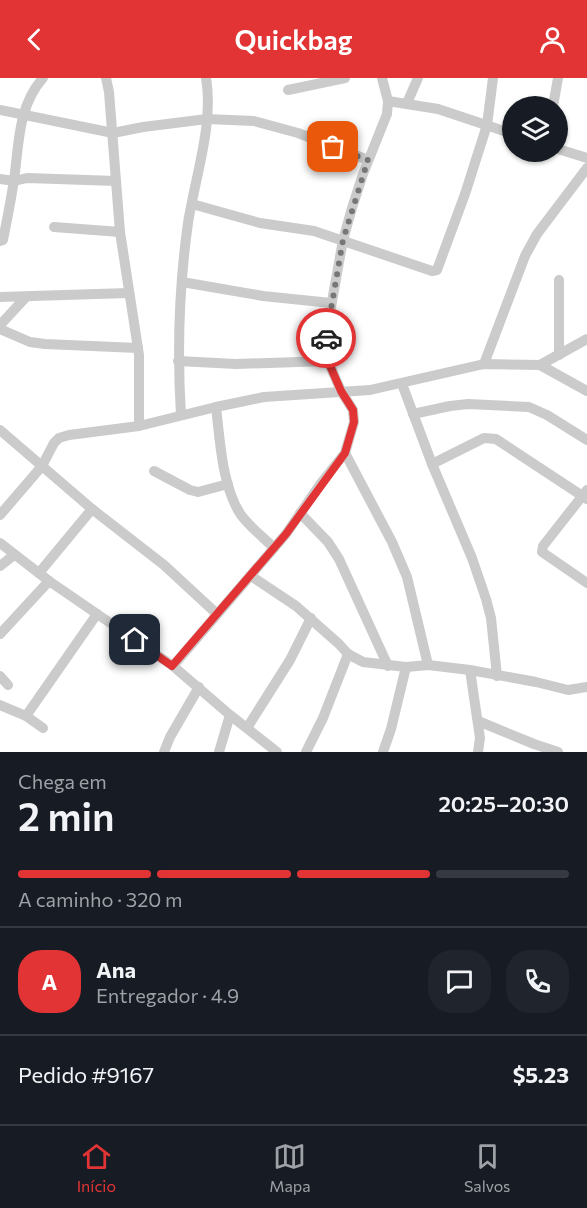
<!DOCTYPE html>
<html lang="pt">
<meta charset="utf-8">
<style>
:root{--surface:#171b24;--page:#20242c;--text:#f1f3f6;--muted:#9ea1a6;--line:#363941;--accent:#e23435}
body{margin:0;font-family:Commissioner,sans-serif;background:var(--page);color:var(--text);height:100vh;display:flex;flex-direction:column;font-size:22px;white-space:nowrap}
*{box-sizing:border-box;margin:0}
p{font-size:20px;color:var(--muted)}
.icon{flex:none;width:33px;height:33px;fill:none;stroke:currentColor;stroke-width:2;stroke-linecap:round;stroke-linejoin:round}
.map{position:relative;height:674px;overflow:hidden}
.side{display:flex;flex-direction:column;background:var(--surface);flex:1}
.side>*{flex:none}
.tools{position:absolute;left:502px;top:18px;display:grid;gap:12px}
.tools a{display:grid;place-items:center;width:66px;height:66px;border-radius:50%;background:var(--surface);box-shadow:0 2px 4px #0004;font-size:30px}
.pin{position:absolute;display:grid;place-items:center;width:51px;height:51px;color:#fff;margin:-26px;border-radius:12px;box-shadow:0 3px 9px #0006}
.courier{position:absolute;display:grid;place-items:center;width:60px;height:60px;margin:-30px;border:4px solid #e23435;border-radius:50%;background:#fff;color:#222;box-shadow:0 2px 8px #0007}
.headline em{font-style:normal;font-weight:600}
.headline div{display:flex;flex-direction:column-reverse}
.headline{display:flex;align-items:center;justify-content:space-between;height:102px;padding:0 18px}
h1{font-size:39px;font-weight:600;line-height:45px}
.bar{display:grid;grid-template-columns:repeat(4,1fr);gap:9px 6px;align-content:center;height:72px;padding:0 18px}
.bar i{height:8px;border-radius:4px;background:var(--line)}
.bar .current{background:var(--accent)}
.bar p{grid-column:span 4}
.line{display:flex;align-items:center;gap:15px;padding:0 18px;border-top:2px solid var(--line)}
.line div{flex:1}
.round{display:grid;place-items:center;flex:none;width:63px;height:63px;border-radius:24px;background:var(--page)}
header{display:flex;justify-content:space-between;align-items:center;height:78px;padding:0 18px;background:var(--accent);color:#fff;font-size:27px;font-weight:600}
.menu{display:flex;justify-content:space-around;align-items:center;height:84px;border-top:2px solid var(--line);background:var(--surface);font-size:16px;color:var(--muted)}
.menu a{display:grid;justify-items:center;gap:3px}
.menu .current{color:var(--accent)}
.map>svg:first-child{display:block}
.lines{fill:none;stroke-linecap:round;stroke-linejoin:round}
.minor{stroke:#cbcbcb;stroke-width:10}
.done{stroke:#777;stroke-width:6;stroke-dasharray:0 10.8}
.route{stroke:#e23435;stroke-width:8}
</style>
<header><svg class="icon" aria-label="back" viewBox="0 0 24 24"><path d="M15 5l-7 7 7 7"/></svg>Quickbag<svg class="icon" aria-label="person" viewBox="0 0 24 24"><circle cx="12" cy="8" r="4"/><path d="M4 21q1-7 8-7t8 7"/></svg></header>
<div class="map">
<svg width="587" height="674" viewBox="0 0 587 674">
<rect width="100%" height="100%" fill="#fff"/>
<g class="lines">
<g class="minor">
<path d="M106,0l3,14 11,140 19,123v71"/>
<path d="M288,12l57,-12"/>
<path d="M388,23l50,8 75,25"/>
<path d="M407,25l11,-25"/>
<path d="M553,28l5,-28"/>
<path d="M0,32l113,23 30,-6 64,-8 47,2 44,12 70,27"/>
<path d="M558,71l29,9"/>
<path d="M0,101l14,2 13,-3 89,3"/>
<path d="M192,126l68,19 54,8 118,40 5,-1 28,-76 22,-69 6,-47"/>
<path d="M54,149l66,5"/>
<path d="M0,163l3,-1c4,-20 8,-40 11,-60 5,-36 4,-74 29,-102"/>
<path d="M559,202v75"/>
<path d="M182,204l81,14 68,7"/>
<path d="M0,219l129,-4"/>
<path d="M0,247l26,-28"/>
<path d="M0,251l30,13 15,2 93,4"/>
<path d="M178,283l58,3 92,-3"/>
<path d="M484,286l41,-108 12,-22 50,-66"/>
<path d="M540,287l47,-26"/>
<path d="M402,306l30,80 40,94 14,41 5,19 6,58"/>
<path d="M216,329c4,33 6,80 25,108 9,12 23,23 33,33"/>
<path d="M413,336l37,-8 18,-2 61,3 18,8 40,25"/>
<path d="M181,337c-4,-64 -2,-128 7,-192 7,-45 26,-100 18,-145"/>
<path d="M0,352l92,79 72,56 53,49"/>
<path d="M345,375l47,89 15,35 21,88"/>
<path d="M432,386l52,-26 12,1 91,60"/>
<path d="M154,393l36,19 8,2 30,-8"/>
<path d="M587,412l-44,56 -1,6 45,31"/>
<path d="M300,435l28,29 11,17 49,107"/>
<path d="M0,437l42,-49 12,-23 5,-5 10,-3 70,-9 77,-19 48,-10 106,-7 114,-26 56,1 47,26"/>
<path d="M0,465l49,38 124,85 57,49 47,37"/>
<path d="M0,488l14,-11"/>
<path d="M39,495l53,-64"/>
<path d="M251,498l45,30 43,38 9,10 15,8 43,5 22,-2 42,5 66,12 32,8 19,-3"/>
<path d="M0,556l49,-53"/>
<path d="M173,588l113,-132 35,-51 24,-30 9,-31 -1,-12 -12,-19 -13,-30 -2,-26 17,-95 9,-32 11,-34 24,-60 1,-13 -6,-23"/>
<path d="M470,592l10,68 -2,14"/>
<path d="M0,598l8,9"/>
<path d="M0,627l26,11 17,12"/>
<path d="M26,638l71,-102"/>
<path d="M478,643l56,23 24,8"/>
<path d="M247,650l43,-68 21,-42"/>
<path d="M164,674l6,-15 29,-50"/>
<path d="M219,674l11,-37"/>
<path d="M306,674l17,-34 25,-64"/>
<path d="M383,674l8,-23 15,-62"/>
</g>
</g>
<g class="lines">
<path class="done" d="M326,260l17,-98 25,-80 -35,-13"/>
<path class="route" d="M135,562l37,26 114,-132 59,-81 9,-31 -1,-12 -12,-19 -13,-30 -2,-23"/>
</g>
</svg>
<div class="tools">
<a><svg class="icon" aria-label="layers" viewBox="0 0 24 24"><path d="M12 4l9 5-9 5-9-5zM3 14l9 5 9-5"/></svg></a>
</div>
<div class="pin" style="left:333px;top:69px;background:#ea580c"><svg class="icon" aria-label="bag" viewBox="0 0 24 24"><path d="M5 8h14l-1 12H6zM9 8a3 3 0 0 1 6 0"/></svg></div>
<div class="pin" style="left:135px;top:562px;background:#1f2937"><svg class="icon" aria-label="home" viewBox="0 0 24 24"><path d="M3 11l9-7 9 7M6 9v11h12V9"/></svg></div>
<div class="courier" style="left:326px;top:260px"><svg class="icon" aria-label="car" viewBox="0 0 24 24"><path d="M5 17H2v-5l4-1 3-4h7l3 4 3 1v5h-3M9 17h6M6 11h13"/><circle cx="7" cy="17" r="2"/><circle cx="17" cy="17" r="2"/></svg></div>
</div>
<section class="side">
<div class="headline"><div><h1>2 min</h1><p>Chega em</p></div><em>20:25–20:30</em></div>
<div class="bar"><i class="current"></i><i class="current"></i><i class="current"></i><i></i><p>A caminho · 320 m</p></div>
<div class="line" style="height:108px"><b class="round" style="background:var(--accent);color:#fff">A</b><div><b>Ana</b><p>Entregador · 4.9</p></div><a class="round"><svg class="icon" aria-label="chat" viewBox="0 0 24 24"><path d="M4 5h16v11H9l-5 4z"/></svg></a><a class="round"><svg class="icon" aria-label="phone" viewBox="0 0 24 24"><path d="M5 4h4l2 5-3 2q2 4 5 5l2-3 5 2v4C11 20 4 13 5 4z"/></svg></a></div>
<div class="line" style="height:78px"><div>Pedido #9167</div><b>$5.23</b></div>
</section>
<nav class="menu">
<a class="current"><svg class="icon" aria-label="home" viewBox="0 0 24 24"><path d="M3 11l9-7 9 7M6 9v11h12V9"/></svg>Início</a>
<a><svg class="icon" aria-label="map" viewBox="0 0 24 24"><path d="M3 6l6-2 6 2 6-2v14l-6 2-6-2-6 2zM9 4v14M15 6v14"/></svg>Mapa</a>
<a><svg class="icon" aria-label="saved" viewBox="0 0 24 24"><path d="M7 4h10v16l-5-4-5 4z"/></svg>Salvos</a>
</nav>
